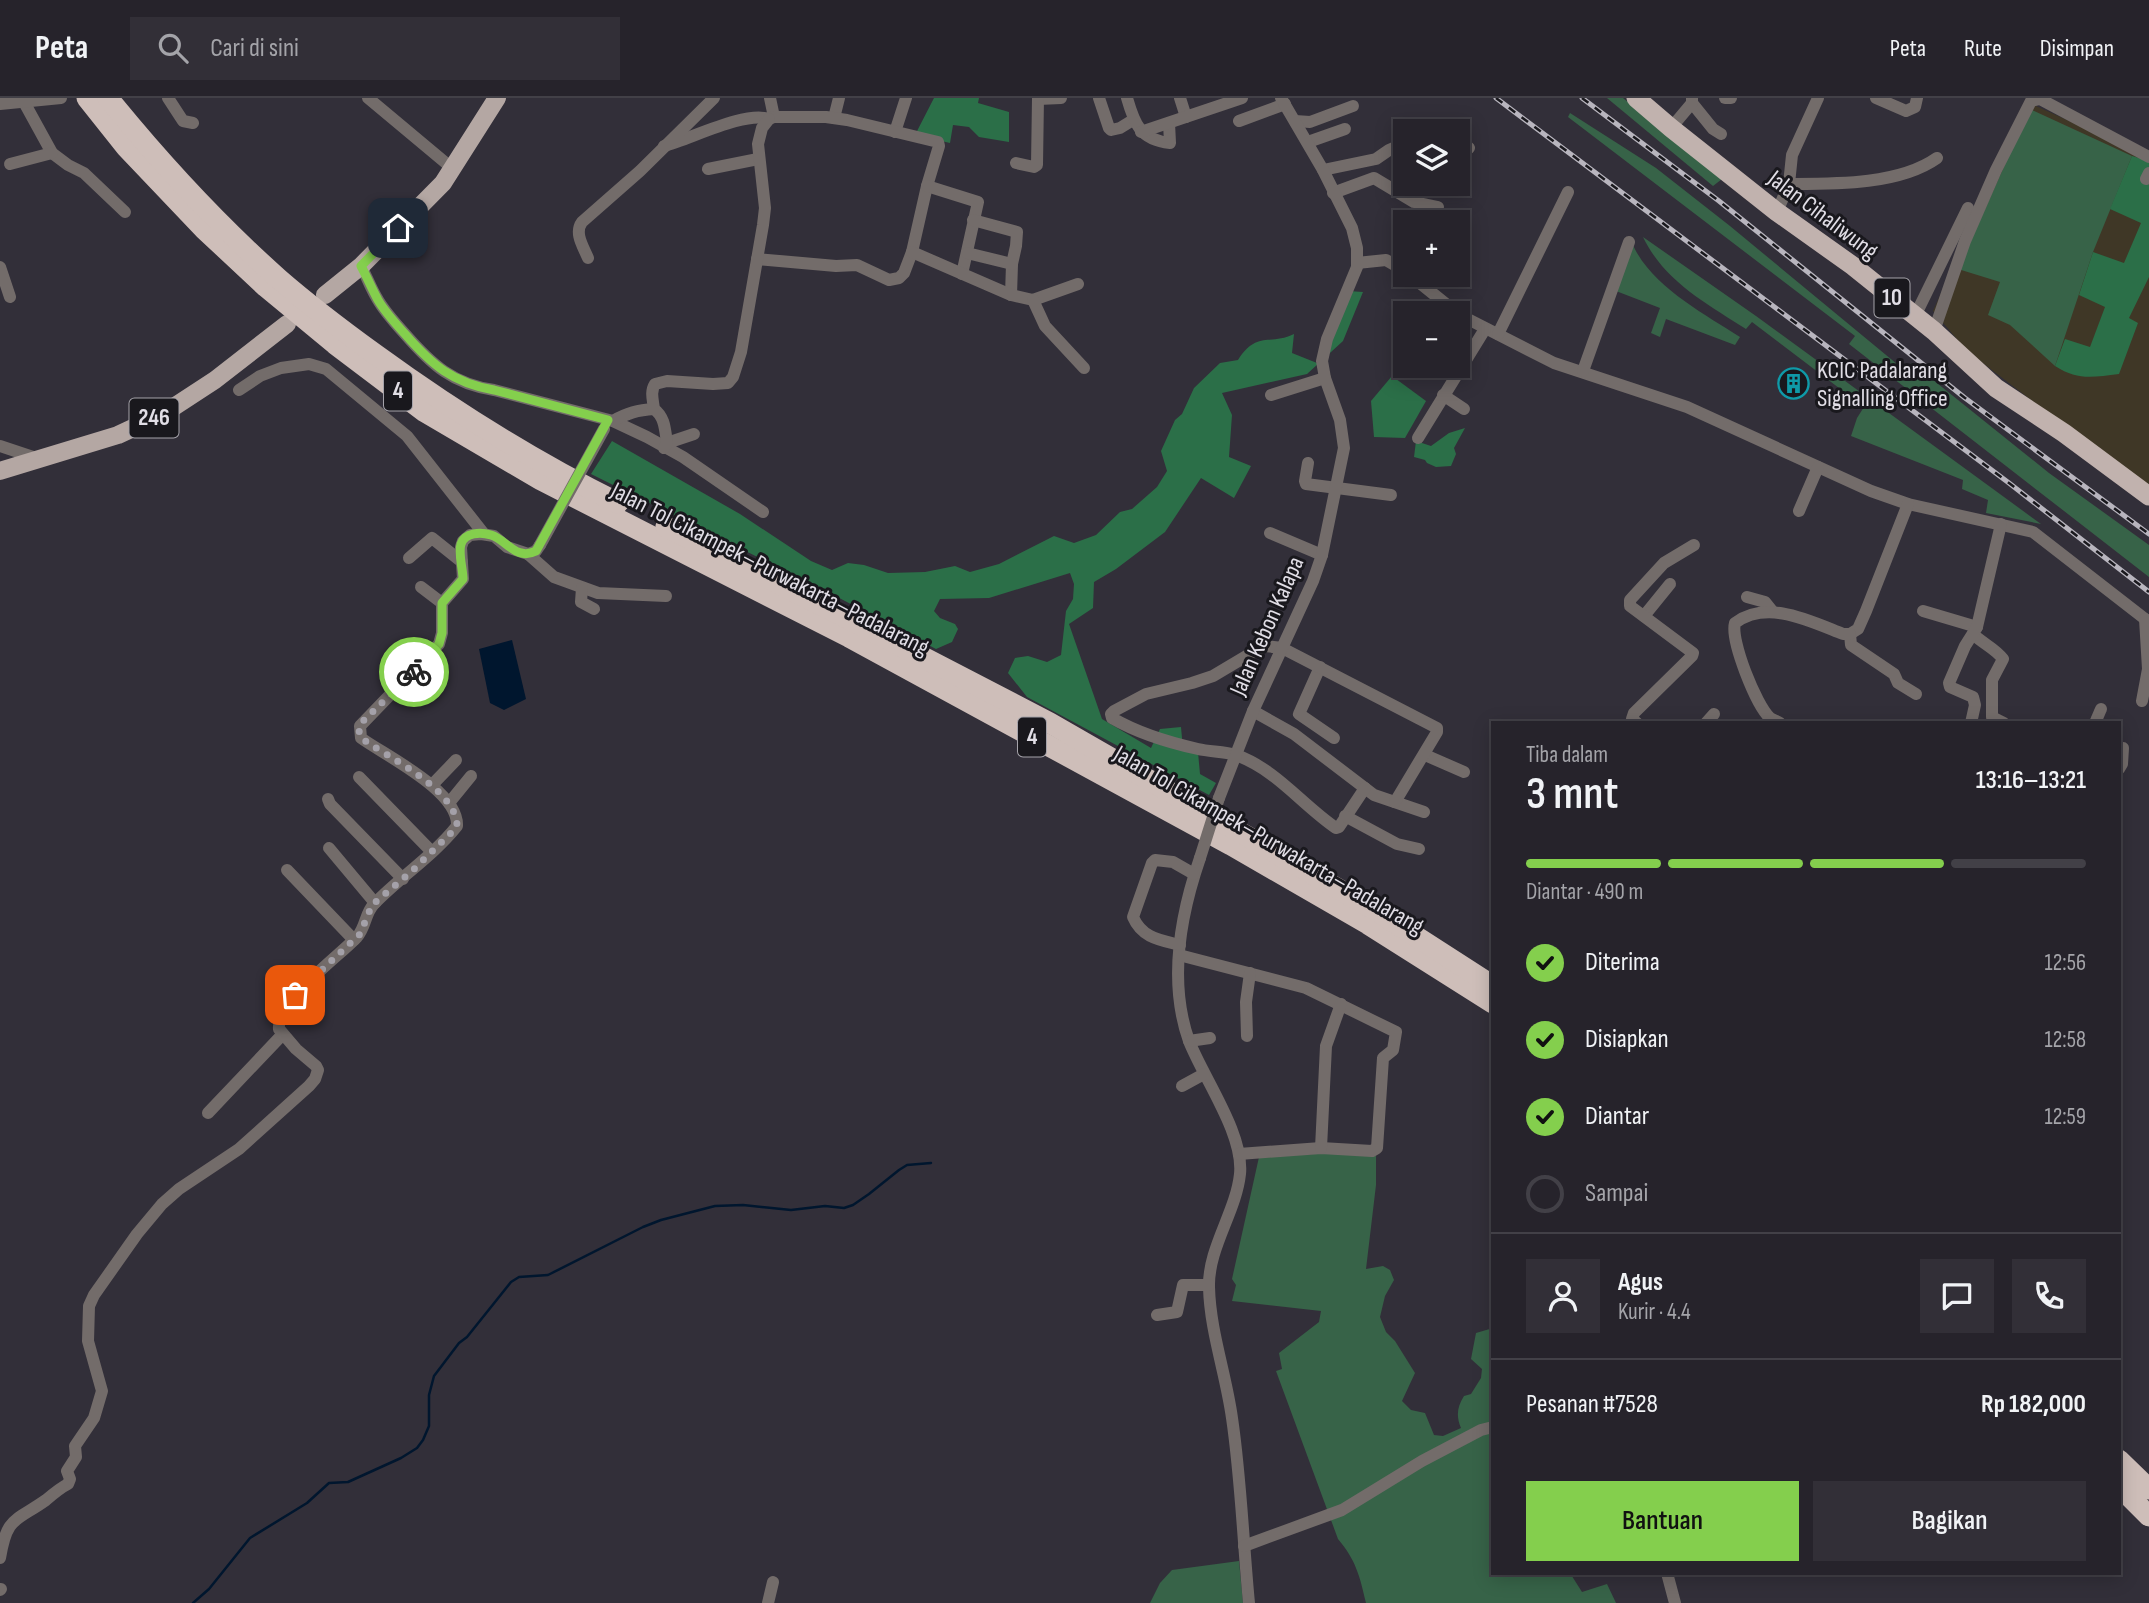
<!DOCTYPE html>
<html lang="id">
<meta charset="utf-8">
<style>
:root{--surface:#26232b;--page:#322f37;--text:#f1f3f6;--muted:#a4a4a9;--line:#424047;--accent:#84cf4d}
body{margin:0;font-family:"Sofia Sans Condensed",sans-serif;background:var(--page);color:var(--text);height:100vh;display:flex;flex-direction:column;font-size:26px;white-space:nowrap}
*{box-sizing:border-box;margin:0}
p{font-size:23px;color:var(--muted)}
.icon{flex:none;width:38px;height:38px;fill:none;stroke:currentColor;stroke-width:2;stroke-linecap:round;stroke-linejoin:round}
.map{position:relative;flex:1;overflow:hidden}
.sheet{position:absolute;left:1491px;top:623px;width:630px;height:854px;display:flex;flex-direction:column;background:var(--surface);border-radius:0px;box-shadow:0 4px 18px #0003,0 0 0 2px var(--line)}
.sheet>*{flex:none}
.fabs{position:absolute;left:1393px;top:21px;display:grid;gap:14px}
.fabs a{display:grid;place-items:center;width:77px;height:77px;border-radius:0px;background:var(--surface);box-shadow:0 4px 18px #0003,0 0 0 2px var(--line);font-size:35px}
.pin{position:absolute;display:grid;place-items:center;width:60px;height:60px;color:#fff;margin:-30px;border-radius:14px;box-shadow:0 4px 10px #0006}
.courier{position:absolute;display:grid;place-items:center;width:70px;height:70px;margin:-35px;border:5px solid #84cf4d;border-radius:50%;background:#fff;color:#222;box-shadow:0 2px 9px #0007}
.summary em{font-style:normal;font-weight:600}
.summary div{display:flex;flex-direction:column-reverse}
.summary{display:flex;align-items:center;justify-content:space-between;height:119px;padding:0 35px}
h1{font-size:46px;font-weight:600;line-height:52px}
.bar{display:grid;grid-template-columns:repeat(4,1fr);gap:10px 7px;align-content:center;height:84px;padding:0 35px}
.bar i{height:9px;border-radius:5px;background:var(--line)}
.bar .current{background:var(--accent)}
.bar p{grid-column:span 4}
.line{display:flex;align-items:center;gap:18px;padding:0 35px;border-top:2px solid var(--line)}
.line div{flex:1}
.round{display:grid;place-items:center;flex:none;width:74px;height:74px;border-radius:0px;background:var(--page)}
ol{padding:0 35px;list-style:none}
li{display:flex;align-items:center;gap:21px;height:77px}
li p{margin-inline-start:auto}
li .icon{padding:7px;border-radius:50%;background:var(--accent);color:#111;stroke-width:4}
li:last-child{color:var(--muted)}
li i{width:38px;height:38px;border:4px solid var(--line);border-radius:50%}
.button{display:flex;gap:14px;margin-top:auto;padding:14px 35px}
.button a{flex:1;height:80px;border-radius:0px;background:var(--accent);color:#111;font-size:28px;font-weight:600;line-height:80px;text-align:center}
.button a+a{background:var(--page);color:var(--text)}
header{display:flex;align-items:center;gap:42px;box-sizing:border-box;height:98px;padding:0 35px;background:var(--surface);border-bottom:2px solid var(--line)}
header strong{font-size:33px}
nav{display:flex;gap:38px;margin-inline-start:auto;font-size:24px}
.search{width:490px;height:63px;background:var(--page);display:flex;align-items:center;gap:18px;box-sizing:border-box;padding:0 24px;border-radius:0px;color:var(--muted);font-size:26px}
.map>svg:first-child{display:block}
.industrial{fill:#3f3726}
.green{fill:#376348}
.forest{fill:#2b6f48}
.water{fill:#00162e}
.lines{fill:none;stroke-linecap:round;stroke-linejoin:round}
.stream{stroke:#00162e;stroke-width:2.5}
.minor{stroke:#736c6a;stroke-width:12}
.primary{stroke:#b4a7a3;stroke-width:18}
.trunk{stroke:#c1b2ae;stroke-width:19}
.motorway{stroke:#cebeb9;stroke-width:21}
.rail-casing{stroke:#b8b5be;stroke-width:5}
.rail{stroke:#19181d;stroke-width:2.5;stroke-dasharray:8;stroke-linecap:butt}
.minor-bridge{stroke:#736c6a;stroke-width:12}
.done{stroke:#a4a1a9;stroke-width:7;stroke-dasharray:0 12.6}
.route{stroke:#84cf4d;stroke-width:9}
.labels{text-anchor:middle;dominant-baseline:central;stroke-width:6;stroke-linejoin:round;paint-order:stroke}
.shield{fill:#19181d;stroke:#a5a3aa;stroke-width:2}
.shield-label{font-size:23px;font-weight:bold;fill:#e1dee6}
.street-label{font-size:24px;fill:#e1dee6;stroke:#19181d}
.poi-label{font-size:24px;fill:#e1dee6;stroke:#19181d;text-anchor:start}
</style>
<header>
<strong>Peta</strong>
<div class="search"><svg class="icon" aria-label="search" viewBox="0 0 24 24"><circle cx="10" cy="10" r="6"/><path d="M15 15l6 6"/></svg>Cari di sini</div>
<nav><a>Peta</a><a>Rute</a><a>Disimpan</a></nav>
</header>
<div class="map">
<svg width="2149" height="1505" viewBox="0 0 2149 1505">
<rect width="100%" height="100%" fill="#322f39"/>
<path class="industrial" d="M2027,4l122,55v333l-182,-139 -34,-40z"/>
<g class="green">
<path d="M1607,0h16l99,81 -9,7z"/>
<path d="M2030,11l102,47 -39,96 -38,114 -45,-41 -22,-10 12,-33 -42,-13z"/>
<path d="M1570,15l86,55 74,58 173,143 9,-6 137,110 100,72v32l-300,-233 6,-8 -287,-219z"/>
<path d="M1643,139l113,79 285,208 -55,-11 2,-13 -26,-11 1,-9 -112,-44 6,-18 7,-11 -112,-85 -6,7c-39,-25 -82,-48 -103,-92z"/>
<path d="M1631,142c16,44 72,73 109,97l-5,8 -69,-26 -6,18 -9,-4 9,-25 -44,-17z"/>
<path d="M1331,1055l45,3v29l-10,84 17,-3 7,4 4,10 -9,16 -5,21 6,15 9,9 20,32 -13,28 9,9 14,3 9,22 9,1 18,-8c-5,-12 -4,-21 3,-32l7,-2 10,-16 1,-9 -11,-10 5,-26 17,-5v245h77l12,19 25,-8 9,19h-250c-6,-26 -10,-43 -28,-64l-62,-168 6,-2 -3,-16 40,-31 2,-11 -89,-10 4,-16 -4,-6 27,-122z"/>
<path d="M1239,1463l4,42h-93l10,-20 12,-13z"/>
</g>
<g class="forest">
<path d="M934,0h45l-1,5 31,9v30l-30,-5 -10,-10 -16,-2 -3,18 -35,-8z"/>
<path d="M2132,58l17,5v116l-20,41 9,5 -19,51c-26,3 -41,7 -64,-8l10,-27 25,8 15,-40 -26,-12 14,-43 31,11 17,-40 -31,-14z"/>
<path d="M1348,193l15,1 -20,49 -36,33 -85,19 10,22 -3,42 22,9 -17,32 -33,-20 -36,54 -49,37 -22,13 -1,26 -24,16 33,95 49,29 9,-19 21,-2 2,22 15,3 2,22 16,9 -7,12 -182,-98 -19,-24 7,-15 13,-2 19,6 14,-7 5,-44 7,-12 1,-15 -4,-11 -81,25 -49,1 -6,12 6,7 15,6 3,5 -6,13 -16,7 -110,-58 -235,-117 21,-33 128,73 71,47 21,9 16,-7 16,2 24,8 37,-1 30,-6 15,6 29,-8 55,-28 20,7 22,-8 24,-23 12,-3 25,-22 10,-16 -6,-20 14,-31 7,-6 12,-26 26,-25 18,-3c19,-30 32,-14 56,-26l-2,19 25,10z"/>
<path d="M1392,278l34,25 -21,37 -31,-1 -3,-36z"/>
<path d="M1465,330l-11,20 2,6 -5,12 -15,1 -9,-4 -2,-3 -11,-3 2,-16 15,5 18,-13z"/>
</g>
<path class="water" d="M512,542l14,59 -22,11 -14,-7 -11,-54z"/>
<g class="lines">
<path class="stream" d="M193,1505l16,-14 41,-51 57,-35 22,-20 19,-1 53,-24 16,-10 6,-8 6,-14v-31l5,-19 25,-33 8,-6 44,-55 8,-5 29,-2 95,-48 18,-7 54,-14 28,-1 48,5 34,-4 19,2 9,-3 16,-11 30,-24 8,-5 24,-2"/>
<g class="minor">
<path d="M168,0l15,23 10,2"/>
<path d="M368,0l85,71"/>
<path d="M770,0l4,19"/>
<path d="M1099,0l10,30 2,2 9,-2 13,-8"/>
<path d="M1127,0c7,25 13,42 43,45l-1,-20"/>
<path d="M1180,0l6,19"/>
<path d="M1725,0h6"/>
<path d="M1876,0l30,13 9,-4 2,-9"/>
<path d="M1038,1l23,-1"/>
<path d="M24,4l28,51 16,12 16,8 41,39"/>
<path d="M1692,5l21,26 8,5"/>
<path d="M0,6l61,-6"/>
<path d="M834,20l5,-20"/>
<path d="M1239,23l46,-17"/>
<path d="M1295,23l15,1 43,-16"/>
<path d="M1671,30l21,-25v-5"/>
<path d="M1416,33l6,-7 11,7"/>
<path d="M895,34l11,-34"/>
<path d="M1141,34l101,-34"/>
<path d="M1308,44l37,-13"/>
<path d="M664,48c27,-7 80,-35 105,-27l5,-2h52l21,3 91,22 1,4 -12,40 -15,66 -8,21 -5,5 -10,2 -32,-15 -21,1 -79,-7"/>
<path d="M1458,48l11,2"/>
<path d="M1016,65l18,4 3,-2 1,-67"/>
<path d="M10,66l42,-11"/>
<path d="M708,71l50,-10"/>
<path d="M1323,72l53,-11 13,-9 16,-7"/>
<path d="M2146,81l3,-6"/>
<path d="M1789,86c45,0 110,1 148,-26"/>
<path d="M927,88l51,16 -16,72"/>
<path d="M1333,95l41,-15 40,24 24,5"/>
<path d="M1777,114l12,-28 3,-29 26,-57"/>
<path d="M973,122l44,12 -1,14 -4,18 -1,31"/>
<path d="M912,154l99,43 22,5 45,-16"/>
<path d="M967,155l45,11"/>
<path d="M588,160c-5,-12 -14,-25 -6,-36l58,-51 74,-73"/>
<path d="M1357,165l29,-3 19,11"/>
<path d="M361,168c6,11 10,23 17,34 7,12 17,23 27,34 27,31 48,50 89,56l119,31 34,16 36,20 80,55"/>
<path d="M0,169l10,30"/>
<path d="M1410,177l47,38"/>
<path d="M1033,202l12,26 39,42"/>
<path d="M1458,216l96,49 133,44 184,84 37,13 125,28 116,90"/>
<path d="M1915,218l53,-108"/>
<path d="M1934,233l31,-90 31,-71 35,-69 9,-2 109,58"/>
<path d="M1498,236l70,-142"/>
<path d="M1583,273l46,-129"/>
<path d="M239,292l21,-14 21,-8 28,-4 17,5 81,67 77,98"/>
<path d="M1271,297l54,-17"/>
<path d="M1443,297l21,14"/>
<path d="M613,323c14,-8 25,-11 41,-12"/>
<path d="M1418,340l67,-109"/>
<path d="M667,345l27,-9"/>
<path d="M0,348l39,13"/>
<path d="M664,350l3,-5c-2,-13 -2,-26 -13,-34 -1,-9 -4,-17 1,-25l12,-3 46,3 15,-1 5,-6 8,-25 22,-127 2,-17 -7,-64 4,-16 7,-9"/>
<path d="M1308,365l-3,18 1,3 85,11"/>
<path d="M1799,413l19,-44"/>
<path d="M1270,435l52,22"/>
<path d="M528,456l26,23 44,16 68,3"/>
<path d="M409,460l23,-20 30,24"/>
<path d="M421,489l21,16"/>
<path d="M582,490l-1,14 13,7"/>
<path d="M1747,499l18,5 8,10"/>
<path d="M1923,513l54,16"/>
<path d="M1644,518l26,-32"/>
<path d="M1850,536l8,-5 8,-18 42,-107"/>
<path d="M1850,536l1,11 43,29 4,9 18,11"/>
<path d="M1973,536c9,9 23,15 30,25l-11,21v37l12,6"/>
<path d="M1320,569l-21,47 35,24"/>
<path d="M2142,603l6,-32 -3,-50"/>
<path d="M1253,613l41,23 80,61 50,17"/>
<path d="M1637,625l-5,-4 2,-6 58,-57 1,-3 -63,-47v-6l34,-37 30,-18"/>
<path d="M1706,625l8,-9"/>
<path d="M1780,625c-3,-2 -7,-3 -10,-5 -14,-13 -40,-78 -35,-95 32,-24 75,-2 108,11h7"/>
<path d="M1971,625l4,-18 -2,-8 -23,-10 -1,-4 16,-37 12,-19 24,-103"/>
<path d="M2095,625l6,-14"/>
<path d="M1425,657l39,17"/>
<path d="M2119,671l3,-5 1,-16"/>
<path d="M359,679l73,75"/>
<path d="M432,687l24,-25"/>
<path d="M1365,690l-26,39 -3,1c-35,-24 -59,-58 -100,-73 -12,-4 -26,-3 -38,-6 -27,-6 -62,-17 -86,-31l-1,-4 3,-3 32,-17 46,-11 21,-7 47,-28 5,-2 17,2 155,80v4l-42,70"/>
<path d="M1219,700l34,-87 60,-130 9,-26 22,-107 -4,-28 -15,-42 -3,-17 5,-22 30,-72v-19l-5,-20 -29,-58 -42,-72"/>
<path d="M328,701l2,5 73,75"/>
<path d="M449,705l22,-27"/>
<path d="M1345,718l52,28 22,5"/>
<path d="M329,750l46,55"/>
<path d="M1200,760c-20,58 -32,124 -11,183 15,38 55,93 51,133 -4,38 -32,74 -31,113 1,44 17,87 23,131 9,61 11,123 17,185"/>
<path d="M287,772l67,70"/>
<path d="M1180,847c-20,-5 -38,-7 -47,-28l19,-54 3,-3 18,2 21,12"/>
<path d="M1179,857l127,33 90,44 -3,18 -10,8 -6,90 -5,3 -51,-3 -82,6"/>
<path d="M1247,938l-1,-34 4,-29"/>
<path d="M1189,943l21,-3"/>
<path d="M1182,988l22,-12"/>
<path d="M208,1015l74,-78"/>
<path d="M1321,1050l5,-102 15,-42"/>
<path d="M1157,1217l20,-3 6,-27h26"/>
<path d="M1244,1448l98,-36 80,-49 59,-31 12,-3"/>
<path d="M0,1460c7,-42 15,-36 46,-58 7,-6 14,-12 22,-16l2,-5 -3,-8 9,-14 -1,-11 19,-28 8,-27 -14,-50 1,-35 5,-11 43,-61 25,-30 17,-15 60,-40 70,-63 6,-7 3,-9 -2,-4 -20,-17 -17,-20c-3,-27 59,-72 78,-92 9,-10 8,-24 17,-33 26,-27 59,-48 83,-78 2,-35 -71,-70 -96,-88l-1,-12 79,-82 3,-11v-30l21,-24 -2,-32 2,-6 7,-6 11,-1 13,2 13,11 21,7 8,-3 4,-6"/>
<path d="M1667,1475l8,30"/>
<path d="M0,1492l1,-1"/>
<path d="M768,1505l5,-21"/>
</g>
<g class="primary">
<path d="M325,197l36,-29 82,-83 54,-85"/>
<path d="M0,373l118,-36 45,-21 52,-34 72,-56"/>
</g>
<path class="trunk" d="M1636,0l35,30 106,84 76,54 81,65 62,57 68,45 85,63"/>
<g class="motorway">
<path d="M87,0l39,49 78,82 62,58 69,57 90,68 116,68 308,157 382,208 137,79 125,79"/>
<path d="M108,0c52,64 109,126 171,181 30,26 63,51 96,75 77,56 158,107 243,149"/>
<path d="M666,429l189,95 195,101 325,187 118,76"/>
<path d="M2119,1362l30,29"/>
<path d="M2119,1388l30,30"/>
</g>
<defs>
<g id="rail">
<path d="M1496,0l513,385 140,109"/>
<path d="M1582,0l137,103 246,197 184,136"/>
</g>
</defs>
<use href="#rail" class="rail-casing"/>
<use href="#rail" class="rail"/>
<g class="minor-bridge">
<path d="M540,447l64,-116"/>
<path d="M1200,760l19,-60"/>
</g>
</g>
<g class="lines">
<path class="done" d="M295,897l65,-61 12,-29 40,-34 45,-44c1,-37 -70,-70 -96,-89 -3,-6 -2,-11 1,-16l52,-50"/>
<path class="route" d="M398,130l-37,38c6,11 11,23 17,34 7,12 17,23 27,34 27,31 48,49 89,56l114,30 -72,131c-20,10 -29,-11 -45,-16 -10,-3 -26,-3 -30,9 -3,10 2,25 2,35l-21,24v30l-3,11 -25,28"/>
</g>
<defs>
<symbol id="building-ring" viewBox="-11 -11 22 22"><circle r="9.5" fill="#19181d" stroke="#0f9aa8" stroke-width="1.5"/><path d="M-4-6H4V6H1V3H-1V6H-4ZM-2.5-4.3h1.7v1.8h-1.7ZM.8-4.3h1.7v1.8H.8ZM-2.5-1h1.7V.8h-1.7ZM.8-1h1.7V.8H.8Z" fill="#0f9aa8"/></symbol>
</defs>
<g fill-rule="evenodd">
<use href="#building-ring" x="1776" y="268" width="35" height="35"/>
</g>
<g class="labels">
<g class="shield">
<rect x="1874.5" y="180.5" width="35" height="39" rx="5"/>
<rect x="384" y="273.5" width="28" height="39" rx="5"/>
<rect x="129.5" y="300.5" width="49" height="39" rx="5"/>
<rect x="1018" y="619.5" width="28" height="39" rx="5"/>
</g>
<g class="shield-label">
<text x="1892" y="200">10</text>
<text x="398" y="293">4</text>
<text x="154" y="320">246</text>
<text x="1032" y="639">4</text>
</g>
<g class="street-label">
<text transform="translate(1823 117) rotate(37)">Jalan Cihaliwung</text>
<text transform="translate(770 471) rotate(27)">Jalan Tol Cikampek–Purwakarta–Padalarang</text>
<text transform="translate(1267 528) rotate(-66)">Jalan Kebon Kalapa</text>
<text transform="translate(1269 742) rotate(30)">Jalan Tol Cikampek–Purwakarta–Padalarang</text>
</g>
<g class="poi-label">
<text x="1817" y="272">KCIC Padalarang<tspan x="1817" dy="28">Signalling Office</tspan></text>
</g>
</g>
</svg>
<div class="fabs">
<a><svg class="icon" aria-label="layers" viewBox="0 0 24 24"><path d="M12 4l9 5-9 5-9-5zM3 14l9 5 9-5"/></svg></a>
<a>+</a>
<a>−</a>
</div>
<div class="pin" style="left:295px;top:897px;background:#ea580c"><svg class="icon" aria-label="bag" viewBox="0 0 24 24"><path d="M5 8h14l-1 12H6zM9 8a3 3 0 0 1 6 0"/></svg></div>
<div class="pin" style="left:398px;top:130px;background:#1f2937"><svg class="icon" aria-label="home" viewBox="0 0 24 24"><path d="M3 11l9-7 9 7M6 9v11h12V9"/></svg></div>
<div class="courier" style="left:414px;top:574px"><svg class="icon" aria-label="bike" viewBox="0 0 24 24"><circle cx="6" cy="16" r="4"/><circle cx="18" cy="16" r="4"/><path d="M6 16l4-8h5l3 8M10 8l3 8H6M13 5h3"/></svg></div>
<section class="sheet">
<div class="summary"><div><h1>3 mnt</h1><p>Tiba dalam</p></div><em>13:16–13:21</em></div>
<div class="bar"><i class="current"></i><i class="current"></i><i class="current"></i><i></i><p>Diantar · 490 m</p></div>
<ol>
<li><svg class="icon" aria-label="check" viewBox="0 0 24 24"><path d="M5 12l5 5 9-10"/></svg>Diterima<p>12:56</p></li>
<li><svg class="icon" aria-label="check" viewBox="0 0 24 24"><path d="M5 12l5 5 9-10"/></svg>Disiapkan<p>12:58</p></li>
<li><svg class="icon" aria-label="check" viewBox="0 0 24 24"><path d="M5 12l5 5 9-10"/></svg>Diantar<p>12:59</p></li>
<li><i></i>Sampai</li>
</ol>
<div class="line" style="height:126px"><a class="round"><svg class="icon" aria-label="person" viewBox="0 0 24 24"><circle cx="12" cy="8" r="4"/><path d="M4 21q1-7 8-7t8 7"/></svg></a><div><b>Agus</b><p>Kurir · 4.4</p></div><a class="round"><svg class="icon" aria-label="chat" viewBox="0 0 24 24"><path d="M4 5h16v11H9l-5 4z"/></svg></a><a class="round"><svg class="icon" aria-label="phone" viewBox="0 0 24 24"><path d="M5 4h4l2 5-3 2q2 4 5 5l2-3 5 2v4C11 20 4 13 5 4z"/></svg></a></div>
<div class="line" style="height:91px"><div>Pesanan #7528</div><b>Rp 182,000</b></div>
<div class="button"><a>Bantuan</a><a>Bagikan</a></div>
</section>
</div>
